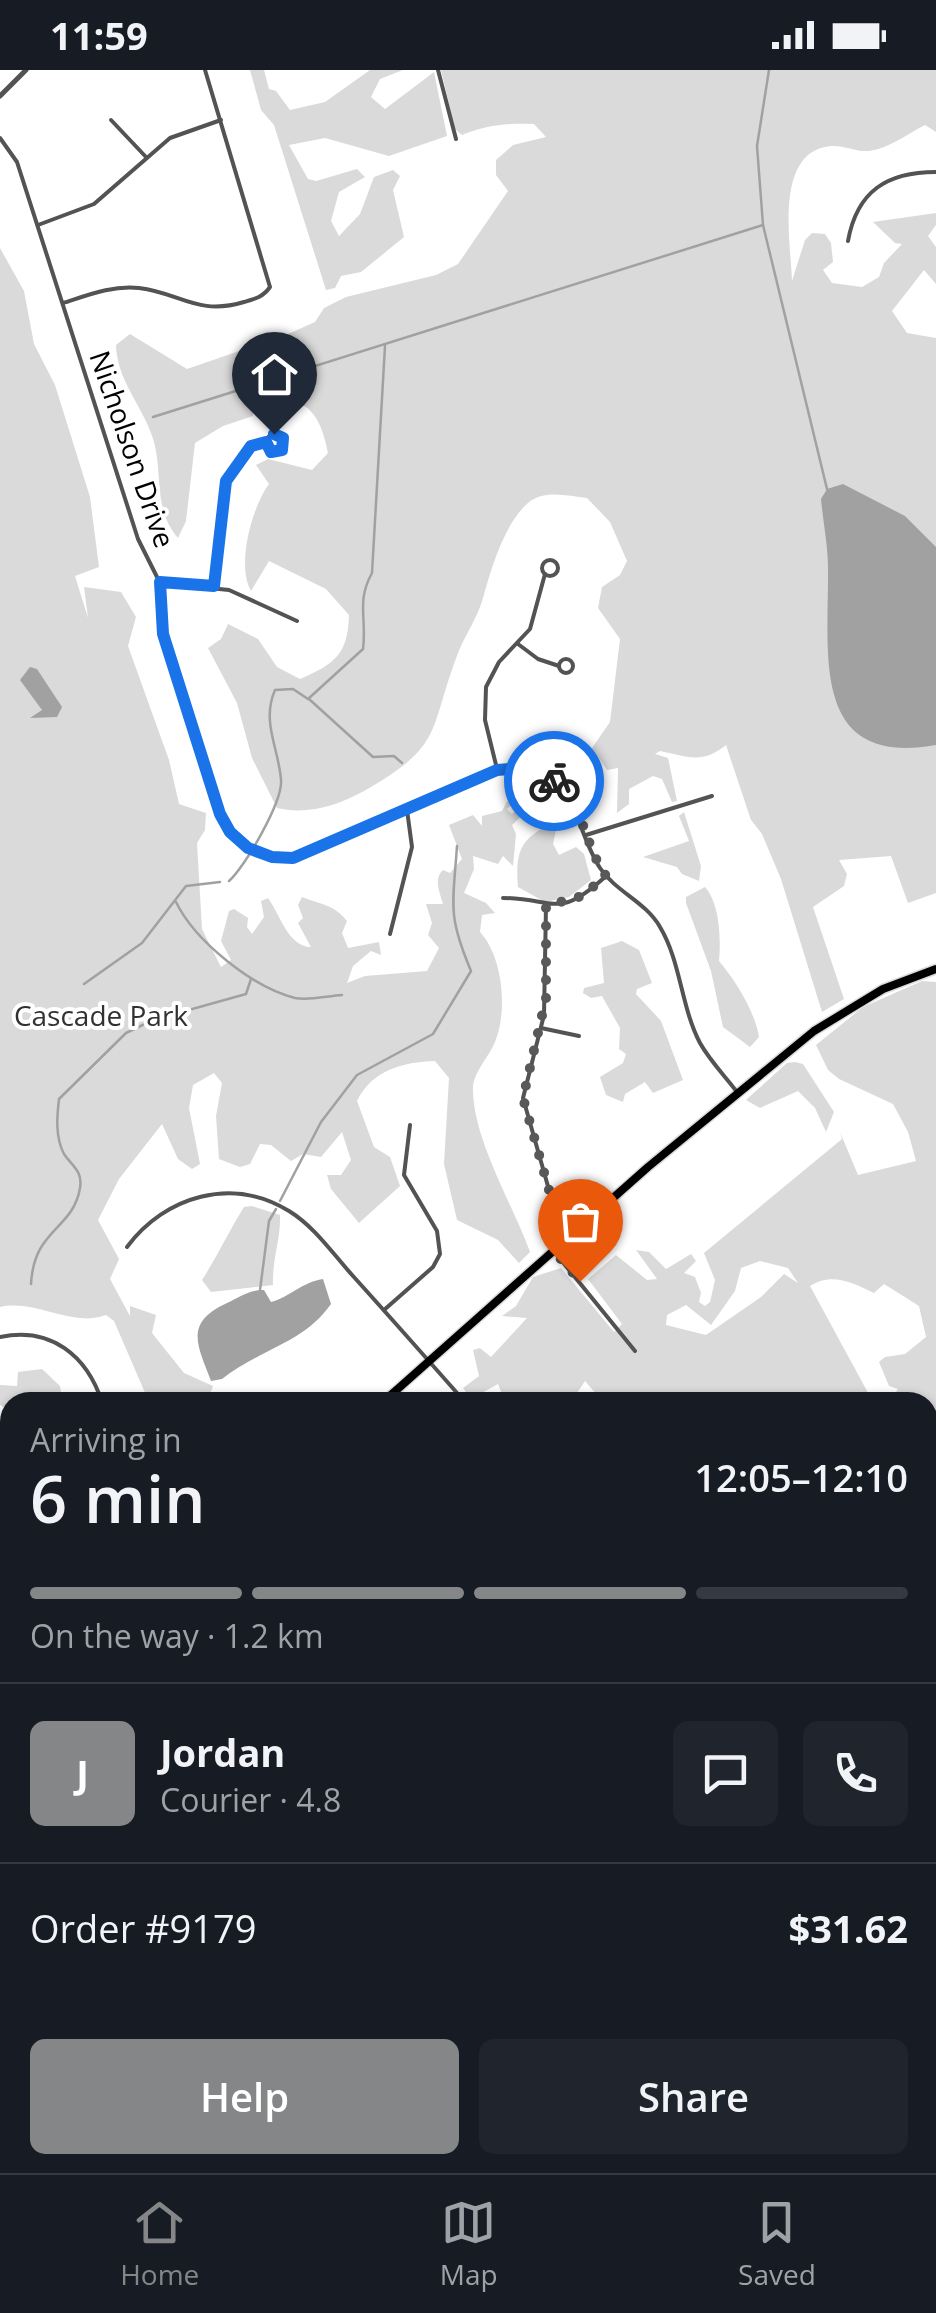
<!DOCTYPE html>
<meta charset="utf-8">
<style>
:root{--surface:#171b24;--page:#20242c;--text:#f1f3f6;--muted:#9ea1a6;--line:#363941;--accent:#858687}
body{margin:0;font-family:"Open Sans",sans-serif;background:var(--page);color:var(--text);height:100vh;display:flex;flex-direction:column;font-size:38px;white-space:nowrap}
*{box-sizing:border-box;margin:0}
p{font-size:32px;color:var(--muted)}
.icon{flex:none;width:55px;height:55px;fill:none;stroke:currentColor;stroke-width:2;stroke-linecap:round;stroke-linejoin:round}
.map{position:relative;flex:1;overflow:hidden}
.drawer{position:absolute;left:0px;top:1322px;width:938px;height:782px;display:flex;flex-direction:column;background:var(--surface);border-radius:30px 30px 0 0;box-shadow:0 2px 8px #0004}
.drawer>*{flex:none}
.pin{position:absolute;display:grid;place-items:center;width:85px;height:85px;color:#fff;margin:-102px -42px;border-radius:50% 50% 50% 0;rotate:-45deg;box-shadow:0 0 10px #0007}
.pin .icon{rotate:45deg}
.courier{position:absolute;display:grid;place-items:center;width:100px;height:100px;margin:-50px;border:8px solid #1a73e8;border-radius:50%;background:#fff;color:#222;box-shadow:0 2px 12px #0007}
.overview em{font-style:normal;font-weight:600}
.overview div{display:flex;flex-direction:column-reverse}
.overview{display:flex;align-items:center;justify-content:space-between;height:170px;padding:0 30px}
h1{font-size:65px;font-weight:600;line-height:75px}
.bar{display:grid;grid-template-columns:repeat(4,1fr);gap:15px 10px;align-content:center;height:120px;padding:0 30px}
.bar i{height:12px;border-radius:8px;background:var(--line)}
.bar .selected{background:var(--accent)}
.bar p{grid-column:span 4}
.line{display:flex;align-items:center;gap:25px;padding:0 30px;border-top:2px solid var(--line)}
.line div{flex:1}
.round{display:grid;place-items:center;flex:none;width:105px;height:105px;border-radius:15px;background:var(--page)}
.button{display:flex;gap:20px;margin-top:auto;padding:20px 30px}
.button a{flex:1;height:115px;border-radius:15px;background:var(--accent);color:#fff;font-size:40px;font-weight:600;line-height:115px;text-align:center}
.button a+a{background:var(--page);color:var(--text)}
.status{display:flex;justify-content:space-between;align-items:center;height:70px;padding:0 50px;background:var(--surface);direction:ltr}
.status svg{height:28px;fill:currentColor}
.dock{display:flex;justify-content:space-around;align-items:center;height:140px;border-top:2px solid var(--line);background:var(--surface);font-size:28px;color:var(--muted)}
.dock a{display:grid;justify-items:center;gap:5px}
.dock .selected{color:var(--accent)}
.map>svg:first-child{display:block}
.green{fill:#dadada;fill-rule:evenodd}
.water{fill:#a1a1a1}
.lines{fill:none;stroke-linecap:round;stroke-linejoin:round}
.stream{stroke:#a1a1a1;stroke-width:2.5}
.river{stroke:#a1a1a1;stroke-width:9}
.primary-casing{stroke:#dbdbdb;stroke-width:11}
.minor{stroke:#535353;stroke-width:4}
.tertiary{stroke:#535353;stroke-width:5}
.primary{stroke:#000;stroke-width:8}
.done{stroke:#595959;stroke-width:10;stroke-dasharray:0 18}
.route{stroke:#1a73e8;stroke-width:12}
.labels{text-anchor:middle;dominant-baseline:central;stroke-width:8;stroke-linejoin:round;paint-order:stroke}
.street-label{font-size:28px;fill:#000;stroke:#fff}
.park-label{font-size:28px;fill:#313131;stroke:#fff}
</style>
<div class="status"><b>11:59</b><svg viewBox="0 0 49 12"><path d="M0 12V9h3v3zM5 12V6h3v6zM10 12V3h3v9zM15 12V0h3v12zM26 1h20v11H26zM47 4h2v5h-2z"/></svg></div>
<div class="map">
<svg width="936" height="2103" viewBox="0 0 936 2103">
<rect width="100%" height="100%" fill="#fff"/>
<g class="green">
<path d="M250,0h14l5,19 7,2 14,19 35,-8 45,-32h33l-23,9 -9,18 14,12 49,-37 13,64 -58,20 -64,-18 -36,7 19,34 8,2 41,-12 8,8 -26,15 -8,29 8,15 21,-22 14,-37 19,-7 7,6 -7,14 11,47 -43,35 -20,4 -6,12 -9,2 -52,-165 -13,-15z"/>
<path d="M441,0h495v62l-11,-7c-18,9 -35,23 -56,26 -13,1 -25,-6 -38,-5 -58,5 -40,98 -39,135l13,-41 7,-7 13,1 6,9 2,19 -10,8 9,13 30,4 17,-10 5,-14 18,-19 -7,-1 -22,-21 63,-9v12l-8,11 8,11v37l-12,-14 -32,41 15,22 29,5v555l-28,10 -17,-47 -52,4 8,14 -3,12 -31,21 31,92 -22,13 -41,-133 -19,-45 -11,-14 -25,-75c-23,19 -38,12 -66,6l-5,3 13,4 9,43 -5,1 -10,-23 -9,-3 -24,13v15l-12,9 1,-45 -11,2 -15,-22 18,-26 10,-83 -22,-31 4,-21 18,-12 7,-14 -17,-39 -23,-24c-19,-2 -43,-9 -59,5 -24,21 -37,66 -45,95 -5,19 -18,37 -25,55 -30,79 -13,92 -94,138 -27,15 -57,24 -87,17l-25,-50 -15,-55 -29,-55 13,-9 7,-15 30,15 19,28 23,12c35,-15 48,-25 49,-64l-23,-26 -57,-28 -18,30c-15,-26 1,-84 18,-107l-13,-19 12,-6 44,11 16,-17c-9,-47 -27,-60 -75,-51v14l-30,10 -28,17 -9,78 -8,17c-27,-31 -13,-70 -27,-105 -11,-30 -34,-54 -35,-88l14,-11 57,35 58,-20 20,4 5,-11 45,-20 9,-14 22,-11 90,-22 22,-11 50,-73 -12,-16v-15l17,-15 33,-8 -12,-13c-27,-1 -47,1 -72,11l-7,-6z"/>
<path d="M0,178l24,43 10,53 21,41 35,112 9,70 -24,9 13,42 -4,-31 37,5 15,25 -8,29 41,114 10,44 27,9 -1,17 -8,13 5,86 19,38 10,-7 -10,-19 8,-30 5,-2 14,9 -1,9 5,7 12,-17 -3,-16 7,-3c12,16 20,49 43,49l-13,-24 5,-5 -5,-13 4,-8c18,7 33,8 45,24l-5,12 6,15 31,-6 2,13 -10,-4 -18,15 -6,17 18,-7 62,-5 12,-23 -11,-13 4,-12 -6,-19h17c-3,-11 -10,-25 0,-34l7,3 12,-14 -13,-34 24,-10 9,11v-10l20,-5 5,-10 6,2 -6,6 5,5 8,-8 7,5 -15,14 4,9 -3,32 -10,-10 -5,8 -25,-8 1,13 -10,24 22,10 9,10 -13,2 -2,17c23,25 28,78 15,110 -7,17 -23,31 -22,49 1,50 40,114 57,161l-11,11 -21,-23 -41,-20 -13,-56 5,-86 -14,-17c-32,1 -63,9 -78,40l17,46 16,10 10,29 -41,37 -28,-34 -4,-14h14l10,-15 -9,-28 -21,25 -18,-3 -12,7 -20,-16 -11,-1 -10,20 -10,3 -21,-8 -3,-43 6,-33 -8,-10 -21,12 -4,23 11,56 -8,5 -14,-10 -16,-35 -43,55 -21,41 21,39 -9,20 20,37v-10l26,9 -4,18 32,40 29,13 -6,16h-58l-35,-81 -8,-6c-35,13 -69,-16 -106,-8z"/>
<path d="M684,742l17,54 -2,15 -17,-7 -5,-7 -34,-10 46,-16 -10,-25z"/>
<path d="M543,758l13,2 -3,14 6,11 17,-8 8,7 7,26 -22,17 -24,5 -27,-15c-2,-28 -1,-45 25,-59z"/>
<path d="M705,817c15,17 16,52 14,74 17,20 36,51 40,76l-9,10 -27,-20 -12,-56 -25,-68v-6z"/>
<path d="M622,871l17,9 13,33 -15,6 -1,5 25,27 22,59 -30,13 -8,-11 -20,12 -2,8 -17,-7 -6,-18 23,-14 3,-9 -7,-5 1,-21 -18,-32 -11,2 -8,-5 1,-5 20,-5 -3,-35z"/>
<path d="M922,911l14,1v869l-8,-12v-437h-39l9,-13 -9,-3 -10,-24 6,-5 20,-3 21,-17 -7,-31 -35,-22 -10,9c-22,-11 -43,-21 -64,-7l63,116h-270l-18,-21 -14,21h-53l-16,-8 -4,-10 -27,15 -8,-11 16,-12 -6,-26 7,-2 11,9 36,-39 -25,-2 14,-10 17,-29 28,-9 53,64 8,-8 -34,-45 28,-24 31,25 10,-1 -21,-29 13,2 17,17 25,-15 5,7 -12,12 11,4 6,16 -2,9 6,4 5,-4 5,-22 -11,-27 138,-114 -2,-7 18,43 58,-14 -8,-29 -15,-28 -54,-25 -11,-9 -12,-25 47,-38zM760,1191l28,7 10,15 -14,-9 -23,23 -55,38 -40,-10 1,-10 19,-10 25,20 24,-34 6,-23z"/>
<path d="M795,992l8,2 31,48 -8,20 -11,-24 -17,-17 -38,17 -14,-8 41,-37z"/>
<path d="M252,1136l28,9c1,23 -8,44 -7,70l-62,7 -9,-12c16,-25 27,-49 42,-73z"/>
<path d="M42,1299l18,17 3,16h-53v9l-10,-6v-20l17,1 1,-14z"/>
<path d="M936,1895v147l-8,8v-154z"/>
</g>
<g class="water">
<path d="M843,414l62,32 31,31v198c-127,23 -107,-92 -108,-177 0,-23 -5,-46 -7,-69l6,-10z"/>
<path d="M30,597l7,2 25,38 -5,10 -27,1 12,-8 -22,-30z"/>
<path d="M323,1209l8,25c-27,39 -71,45 -109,75l-11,2c-14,-37 -27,-58 16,-78 13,-6 21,-13 37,-13l7,12c19,-5 31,-20 52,-23z"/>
</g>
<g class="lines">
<g class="stream">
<path d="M769,0l-12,76 6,79 64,264"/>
<path d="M153,347l610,-192"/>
<path d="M309,629l64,58 21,-1 8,7"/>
<path d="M229,811c16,-14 54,-80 52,-101 -2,-31 -20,-58 -6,-90l18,-1 15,10 55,-50c4,-31 -7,-47 9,-76l13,-227"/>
<path d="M176,832c19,39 76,85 119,96 13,3 32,-2 47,-3"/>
<path d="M84,914l58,-41 44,-57 34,-4"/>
<path d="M280,1131l41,-79 36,-47 76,-41 38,-63c-24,-57 -18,-66 -14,-125"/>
<path d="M31,1214c3,-56 42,-54 49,-96 3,-17 -8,-22 -16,-34 -9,-17 -7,-38 -5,-55l67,-66 27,-13 93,-26 5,-15"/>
<path d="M260,1220l9,-69 7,-12"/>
</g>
<path class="river" d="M928,1955l8,2"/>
<defs>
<g id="primary">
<path d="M383,1332l265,-235 166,-136 69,-42 53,-20"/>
<path d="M0,1656l10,-8"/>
</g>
</defs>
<use href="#primary" class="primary-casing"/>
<g class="minor">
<path d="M438,0l18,69"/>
<path d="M111,50l35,37"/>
<path d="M0,68l17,24 121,377 22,44 3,51 57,180 26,33 26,10 21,1 204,-89c81,-14 73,53 103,99 16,24 46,34 60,59 21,35 21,80 40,116 10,18 25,33 37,49"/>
<path d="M38,155l56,-21 76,-66 51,-18"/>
<path d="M848,171c9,-50 39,-69 88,-69"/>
<path d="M63,233c25,-8 50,-18 76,-15 42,5 58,28 105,14 11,-3 19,-5 26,-15l-65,-217"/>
<circle cx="275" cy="373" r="9"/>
<circle cx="550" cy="498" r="8"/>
<path d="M160,513l69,7 68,31"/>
<path d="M215,516c5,-40 -3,-137 51,-144"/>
<path d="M518,574l20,15 21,7"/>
<circle cx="566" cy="596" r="7"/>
<path d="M497,699l-12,-49 1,-33 13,-25 31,-33 15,-55"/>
<path d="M586,765l126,-39"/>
<path d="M503,828c52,0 54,23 103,-22"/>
<path d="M546,836l-2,109 -21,83 28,99 24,34"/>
<path d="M390,864l22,-87 -5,-37"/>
<path d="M541,958l38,8"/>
<path d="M127,1177c38,-51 105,-71 162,-36 26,16 44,43 64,65 38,42 75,84 112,126"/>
<path d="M553,1180l82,101"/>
<path d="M384,1240l49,-43 7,-13 -3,-23 -33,-56 6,-50"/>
<path d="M0,1267c51,-11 87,19 102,65"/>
<path d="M0,1367l10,3"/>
<path d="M0,1518l10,-8"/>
<path d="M0,1900l10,5"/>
<path d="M0,2017h10"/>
<path d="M928,2025l8,-5"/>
<path d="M204,2095l12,8"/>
<path d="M445,2095l3,8"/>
<path d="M598,2095l59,8"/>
<path d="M0,2101l3,2"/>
<path d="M122,2103l3,-8"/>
</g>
<g class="tertiary">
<path d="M0,26l26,-26"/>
<path d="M0,1798l10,4"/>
<path d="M928,1889l8,-1"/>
</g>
<use href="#primary" class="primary"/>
</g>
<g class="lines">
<path class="done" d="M554,711c31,25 30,64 52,95l-24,20 -36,10v92l-23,100 28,99 24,34 -22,19 27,31"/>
<path class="route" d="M274,364l9,4 -1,12 -11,2 -5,-10 -15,4 -25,35 -12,105 -54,-4 3,52 57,180 10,18 18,16 24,9 21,1 204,-88 29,-2 28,13"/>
</g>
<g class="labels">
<g class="street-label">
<text transform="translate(133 379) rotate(71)">Nicholson Drive</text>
</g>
<g class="park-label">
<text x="101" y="945">Cascade Park</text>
</g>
</g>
</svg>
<div class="pin" style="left:580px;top:1211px;background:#ea580c"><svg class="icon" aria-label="bag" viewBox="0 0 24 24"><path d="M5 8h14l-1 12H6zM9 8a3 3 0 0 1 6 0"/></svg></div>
<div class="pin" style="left:274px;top:364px;background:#1f2937"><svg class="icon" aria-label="home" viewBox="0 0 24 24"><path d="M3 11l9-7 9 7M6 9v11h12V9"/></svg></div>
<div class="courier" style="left:554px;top:711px"><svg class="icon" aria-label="bike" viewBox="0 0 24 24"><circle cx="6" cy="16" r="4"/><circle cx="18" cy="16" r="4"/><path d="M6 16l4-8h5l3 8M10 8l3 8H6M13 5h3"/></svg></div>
<section class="drawer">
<div class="overview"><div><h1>6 min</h1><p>Arriving in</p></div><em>12:05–12:10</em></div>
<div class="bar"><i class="selected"></i><i class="selected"></i><i class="selected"></i><i></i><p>On the way · 1.2 km</p></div>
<div class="line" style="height:180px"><b class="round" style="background:var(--accent);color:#fff">J</b><div><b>Jordan</b><p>Courier · 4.8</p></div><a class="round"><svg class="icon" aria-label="chat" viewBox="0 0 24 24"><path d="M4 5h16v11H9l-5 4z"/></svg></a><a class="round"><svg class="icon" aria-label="phone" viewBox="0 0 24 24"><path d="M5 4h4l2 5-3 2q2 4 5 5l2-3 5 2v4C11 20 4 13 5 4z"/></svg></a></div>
<div class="line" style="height:130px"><div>Order #9179</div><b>$31.62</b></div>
<div class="button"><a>Help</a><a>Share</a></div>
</section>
</div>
<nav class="dock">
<a class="selected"><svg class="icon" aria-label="home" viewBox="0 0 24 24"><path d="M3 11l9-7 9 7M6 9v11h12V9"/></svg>Home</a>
<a><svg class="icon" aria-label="map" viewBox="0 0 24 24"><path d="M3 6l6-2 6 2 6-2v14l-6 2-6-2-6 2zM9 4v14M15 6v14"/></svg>Map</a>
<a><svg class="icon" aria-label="saved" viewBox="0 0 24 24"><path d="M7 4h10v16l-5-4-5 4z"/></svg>Saved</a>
</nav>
